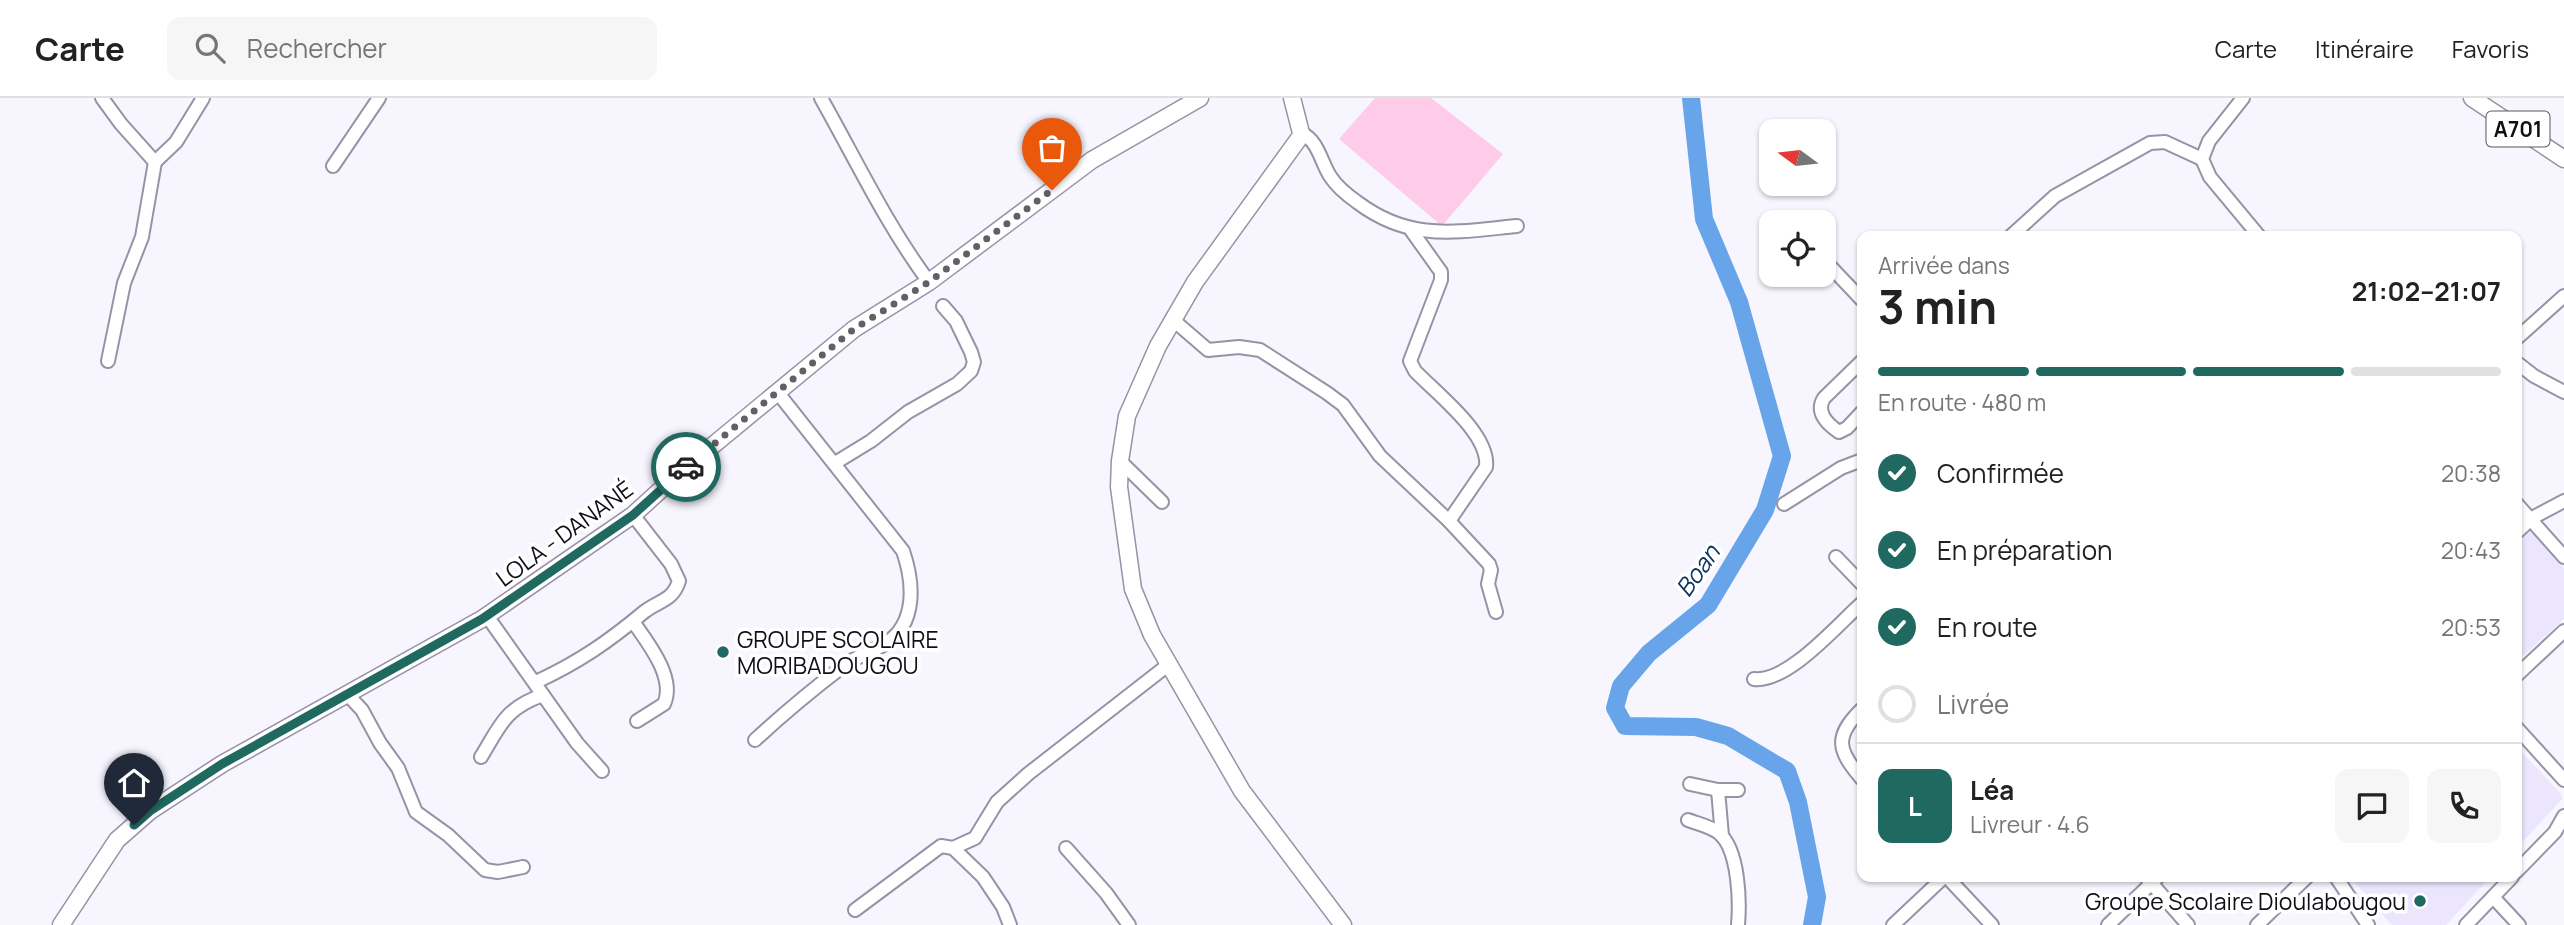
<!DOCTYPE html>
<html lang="fr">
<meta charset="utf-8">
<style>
:root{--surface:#fff;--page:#f6f6f6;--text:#222;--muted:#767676;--line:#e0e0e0;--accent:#206961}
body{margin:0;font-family:Manrope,sans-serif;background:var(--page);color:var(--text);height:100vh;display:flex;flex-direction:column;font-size:26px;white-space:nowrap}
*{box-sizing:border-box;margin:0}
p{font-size:23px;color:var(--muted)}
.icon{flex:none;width:38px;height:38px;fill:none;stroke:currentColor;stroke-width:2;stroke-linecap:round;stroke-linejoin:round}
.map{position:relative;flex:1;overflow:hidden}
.panel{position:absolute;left:1857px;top:133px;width:665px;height:651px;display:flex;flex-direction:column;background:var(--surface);border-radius:14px;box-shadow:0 2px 5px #0004}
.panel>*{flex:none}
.needle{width:46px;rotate:285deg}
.controls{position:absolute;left:1759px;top:21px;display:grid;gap:14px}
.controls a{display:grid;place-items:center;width:77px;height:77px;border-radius:14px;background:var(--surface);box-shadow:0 2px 5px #0004;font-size:35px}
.pin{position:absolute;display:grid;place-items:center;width:60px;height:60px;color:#fff;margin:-72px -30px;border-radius:50% 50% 50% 0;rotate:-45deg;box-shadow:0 0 7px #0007}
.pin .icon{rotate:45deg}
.courier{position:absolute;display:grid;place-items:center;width:70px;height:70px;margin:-35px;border:5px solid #206961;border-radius:50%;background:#fff;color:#222;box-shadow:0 2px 9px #0007}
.head em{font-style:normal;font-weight:700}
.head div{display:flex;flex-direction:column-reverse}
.head{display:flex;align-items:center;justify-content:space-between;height:119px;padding:0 21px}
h1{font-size:46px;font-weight:700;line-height:52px}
.bar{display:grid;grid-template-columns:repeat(4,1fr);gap:10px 7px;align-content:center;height:84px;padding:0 21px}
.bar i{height:9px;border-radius:5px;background:var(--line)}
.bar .current{background:var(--accent)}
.bar p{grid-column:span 4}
.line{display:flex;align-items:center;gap:18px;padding:0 21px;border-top:2px solid var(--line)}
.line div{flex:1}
.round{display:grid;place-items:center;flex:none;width:74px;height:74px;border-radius:14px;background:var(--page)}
ol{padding:0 21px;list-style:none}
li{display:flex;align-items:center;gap:21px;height:77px}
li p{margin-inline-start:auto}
li .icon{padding:7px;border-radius:50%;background:var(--accent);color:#fff;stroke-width:4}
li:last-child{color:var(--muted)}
li i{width:38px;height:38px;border:4px solid var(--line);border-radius:50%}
header{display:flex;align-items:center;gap:42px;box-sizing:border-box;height:98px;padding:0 35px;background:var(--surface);border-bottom:2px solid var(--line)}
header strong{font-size:33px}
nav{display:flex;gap:38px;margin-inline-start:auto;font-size:24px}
.search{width:490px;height:63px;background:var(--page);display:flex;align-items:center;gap:18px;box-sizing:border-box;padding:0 24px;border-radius:14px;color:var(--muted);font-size:26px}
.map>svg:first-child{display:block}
.built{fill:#ebe6fd}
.green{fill:#fecbe9}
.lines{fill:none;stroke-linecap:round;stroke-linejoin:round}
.river{stroke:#67a4e9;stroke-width:18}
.minor-casing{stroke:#9792a6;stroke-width:16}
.major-casing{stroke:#9792a6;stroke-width:19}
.minor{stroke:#fff;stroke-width:12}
.major{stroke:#fff;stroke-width:16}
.done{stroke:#626067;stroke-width:7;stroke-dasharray:0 12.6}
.route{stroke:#206961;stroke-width:9}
.poi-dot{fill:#206961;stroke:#fff;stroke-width:2.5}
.labels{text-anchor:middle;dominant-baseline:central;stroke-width:7;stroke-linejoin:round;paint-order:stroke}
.shield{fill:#fff;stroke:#58575c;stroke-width:2}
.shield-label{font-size:21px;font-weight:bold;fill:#110f16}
.street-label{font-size:23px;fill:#110f16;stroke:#fff}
.poi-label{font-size:23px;fill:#110f16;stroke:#fff;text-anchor:start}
.water-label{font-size:24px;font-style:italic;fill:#0a3662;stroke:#fff}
</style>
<header>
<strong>Carte</strong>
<div class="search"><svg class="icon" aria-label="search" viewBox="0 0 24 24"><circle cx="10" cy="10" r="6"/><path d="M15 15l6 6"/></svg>Rechercher</div>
<nav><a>Carte</a><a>Itinéraire</a><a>Favoris</a></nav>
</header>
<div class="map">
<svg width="2564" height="827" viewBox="0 0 2564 827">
<rect width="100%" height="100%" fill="#f7f5fe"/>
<g class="built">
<path d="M2528,430l36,40v51l-47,42v-122z"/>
<path d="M2516,648l45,48 1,5 -45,49z"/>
<path d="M2350,779h140l-44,48h-54z"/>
</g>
<path class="green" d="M1375,0h56l72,56 -61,72 -103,-87z"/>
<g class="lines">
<path class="river" d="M1691,0l13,121 35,83 43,154 -17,54 -57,95 -59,48 -28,33 -6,22 10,18 71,1 32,9 59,35 11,31 19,95 -5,28"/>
<defs>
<g id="minor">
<path d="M102,0l19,26 34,38"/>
<path d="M821,0c35,62 65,126 108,184"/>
<path d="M2243,0l-34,43 -7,18 8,18 49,59"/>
<path d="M1301,35c17,7 20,29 29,43 7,11 17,19 27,26 53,40 98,30 160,24"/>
<path d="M333,68l46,-68"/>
<path d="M1411,132l30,42v8l-31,81 5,10c22,23 75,63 71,96l-37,54"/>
<path d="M2011,138l44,-40 95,-53 15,-1 37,17"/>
<path d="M1828,166l34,36"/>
<path d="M1172,221l36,31 31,-3 21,3 67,43 16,12 37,51 69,65 40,43 2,6 -3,14 8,28"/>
<path d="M2516,241l48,-43"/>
<path d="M108,263l16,-78 18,-46 13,-75 21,-20 27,-44"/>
<path d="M1862,263l-38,37c-9,14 3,26 15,34l8,-4 15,-16"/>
<path d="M2516,264l18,14 30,16"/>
<path d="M1120,363l42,41"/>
<path d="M835,365l36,-22 37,-29 49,-28 14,-13 3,-9 -3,-10 -15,-31 -13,-15"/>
<path d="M2516,405l48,54"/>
<path d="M1784,406l57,-36 21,-8"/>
<path d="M2516,435l16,-15 32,-17"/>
<path d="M1836,459l26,27"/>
<path d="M487,518l90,127 25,28"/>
<path d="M634,525c14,20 42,55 30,81l-27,17"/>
<path d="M2516,578l48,-45"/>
<path d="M1754,581c34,4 84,-55 108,-76"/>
<path d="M536,584c43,-20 72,-40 108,-70 15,-12 28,-10 35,-31l-8,-17 -38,-49"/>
<path d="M347,596l15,16 18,33 18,25 18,44 32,23 37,35 13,2 25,-5"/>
<path d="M1862,611c-29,28 -24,42 0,70"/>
<path d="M2516,629l48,53"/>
<path d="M755,642c28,-26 57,-50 87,-73 13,-10 29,-15 43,-23 32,-20 29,-61 18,-93l-125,-158"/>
<path d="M481,659c19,-31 24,-49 62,-62"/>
<path d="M1690,686l28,6h20"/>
<path d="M1718,692l4,46"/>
<path d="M1688,722c10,4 22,6 31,13 20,17 21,68 19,92"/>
<path d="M953,750l30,29 20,30 7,18"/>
<path d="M1066,750l40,45 23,32"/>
<path d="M2516,774l39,-40 9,-16"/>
<path d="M1947,779l45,48"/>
<path d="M2146,779l42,48"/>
<path d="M2336,779l32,48"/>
<path d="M2493,799l26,28"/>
<path d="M855,812l86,-64 12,2 22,-10 22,-36 31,-28 140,-109"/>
<path d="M1893,827l51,-48"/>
<path d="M2108,827l50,-48"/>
<path d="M2257,827l50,-48"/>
<path d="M2466,827l46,-48"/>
</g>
<g id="major">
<path d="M1292,0l9,35 -1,4 -105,145 -37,64 -31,70 -7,45 -1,26 14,102 19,46 90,156 101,134"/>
<path d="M2472,0l92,61"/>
<path d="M61,827l56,-85 33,-29 72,-47 260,-145 151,-104 44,-40 177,-146 75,-47 163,-122 108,-62"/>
</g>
</defs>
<use href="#minor" class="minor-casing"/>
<use href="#major" class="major-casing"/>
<use href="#minor" class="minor"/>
<use href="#major" class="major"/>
</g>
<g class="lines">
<path class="done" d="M686,369l168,-138 75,-47 123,-92"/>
<path class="route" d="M134,727l16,-14 72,-47 260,-145 151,-104 53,-48"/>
</g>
<g class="poi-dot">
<circle cx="723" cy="554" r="7"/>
<circle cx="2420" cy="803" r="7"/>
</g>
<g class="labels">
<rect class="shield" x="2486.5" y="13.5" width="63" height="35" rx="5"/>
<g class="shield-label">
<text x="2518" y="31">A701</text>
</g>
<g class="street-label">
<text transform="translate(564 435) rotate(-36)">LOLA - DANANÉ</text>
</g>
<g class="poi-label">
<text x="737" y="541">GROUPE SCOLAIRE<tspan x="737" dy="26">MORIBADOUGOU</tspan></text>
<text x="2406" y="803" text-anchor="end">Groupe Scolaire Dioulabougou</text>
</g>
<g class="water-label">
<text transform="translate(1697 472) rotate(-55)">Boan</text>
</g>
</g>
</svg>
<div class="controls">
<a><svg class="needle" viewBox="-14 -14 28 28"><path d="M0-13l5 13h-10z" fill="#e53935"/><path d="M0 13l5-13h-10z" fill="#767676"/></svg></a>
<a><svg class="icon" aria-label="locate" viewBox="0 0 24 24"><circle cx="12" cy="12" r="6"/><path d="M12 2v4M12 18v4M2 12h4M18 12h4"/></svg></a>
</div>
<div class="pin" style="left:1052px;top:92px;background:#ea580c"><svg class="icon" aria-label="bag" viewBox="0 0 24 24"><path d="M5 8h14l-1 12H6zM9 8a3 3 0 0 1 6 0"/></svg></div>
<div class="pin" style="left:134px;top:727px;background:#1f2937"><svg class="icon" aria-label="home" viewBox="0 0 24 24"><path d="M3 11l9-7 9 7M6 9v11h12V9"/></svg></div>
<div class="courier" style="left:686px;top:369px"><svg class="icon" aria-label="car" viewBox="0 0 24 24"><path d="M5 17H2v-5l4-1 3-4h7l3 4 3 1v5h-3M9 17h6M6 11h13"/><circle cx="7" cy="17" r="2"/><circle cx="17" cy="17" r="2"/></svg></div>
<section class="panel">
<div class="head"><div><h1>3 min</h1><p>Arrivée dans</p></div><em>21:02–21:07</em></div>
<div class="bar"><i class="current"></i><i class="current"></i><i class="current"></i><i></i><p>En route · 480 m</p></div>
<ol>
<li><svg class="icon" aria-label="check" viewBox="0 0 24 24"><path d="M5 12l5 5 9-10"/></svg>Confirmée<p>20:38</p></li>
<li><svg class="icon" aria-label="check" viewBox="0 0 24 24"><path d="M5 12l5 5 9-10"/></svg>En préparation<p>20:43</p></li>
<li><svg class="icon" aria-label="check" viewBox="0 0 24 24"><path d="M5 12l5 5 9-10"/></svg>En route<p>20:53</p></li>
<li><i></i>Livrée</li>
</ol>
<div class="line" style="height:126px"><b class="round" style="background:var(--accent);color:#fff">L</b><div><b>Léa</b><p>Livreur · 4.6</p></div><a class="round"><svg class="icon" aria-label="chat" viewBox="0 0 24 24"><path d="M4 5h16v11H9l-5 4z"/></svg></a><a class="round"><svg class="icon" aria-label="phone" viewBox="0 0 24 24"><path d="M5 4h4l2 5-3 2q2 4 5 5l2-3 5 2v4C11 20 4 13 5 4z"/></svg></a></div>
</section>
</div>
